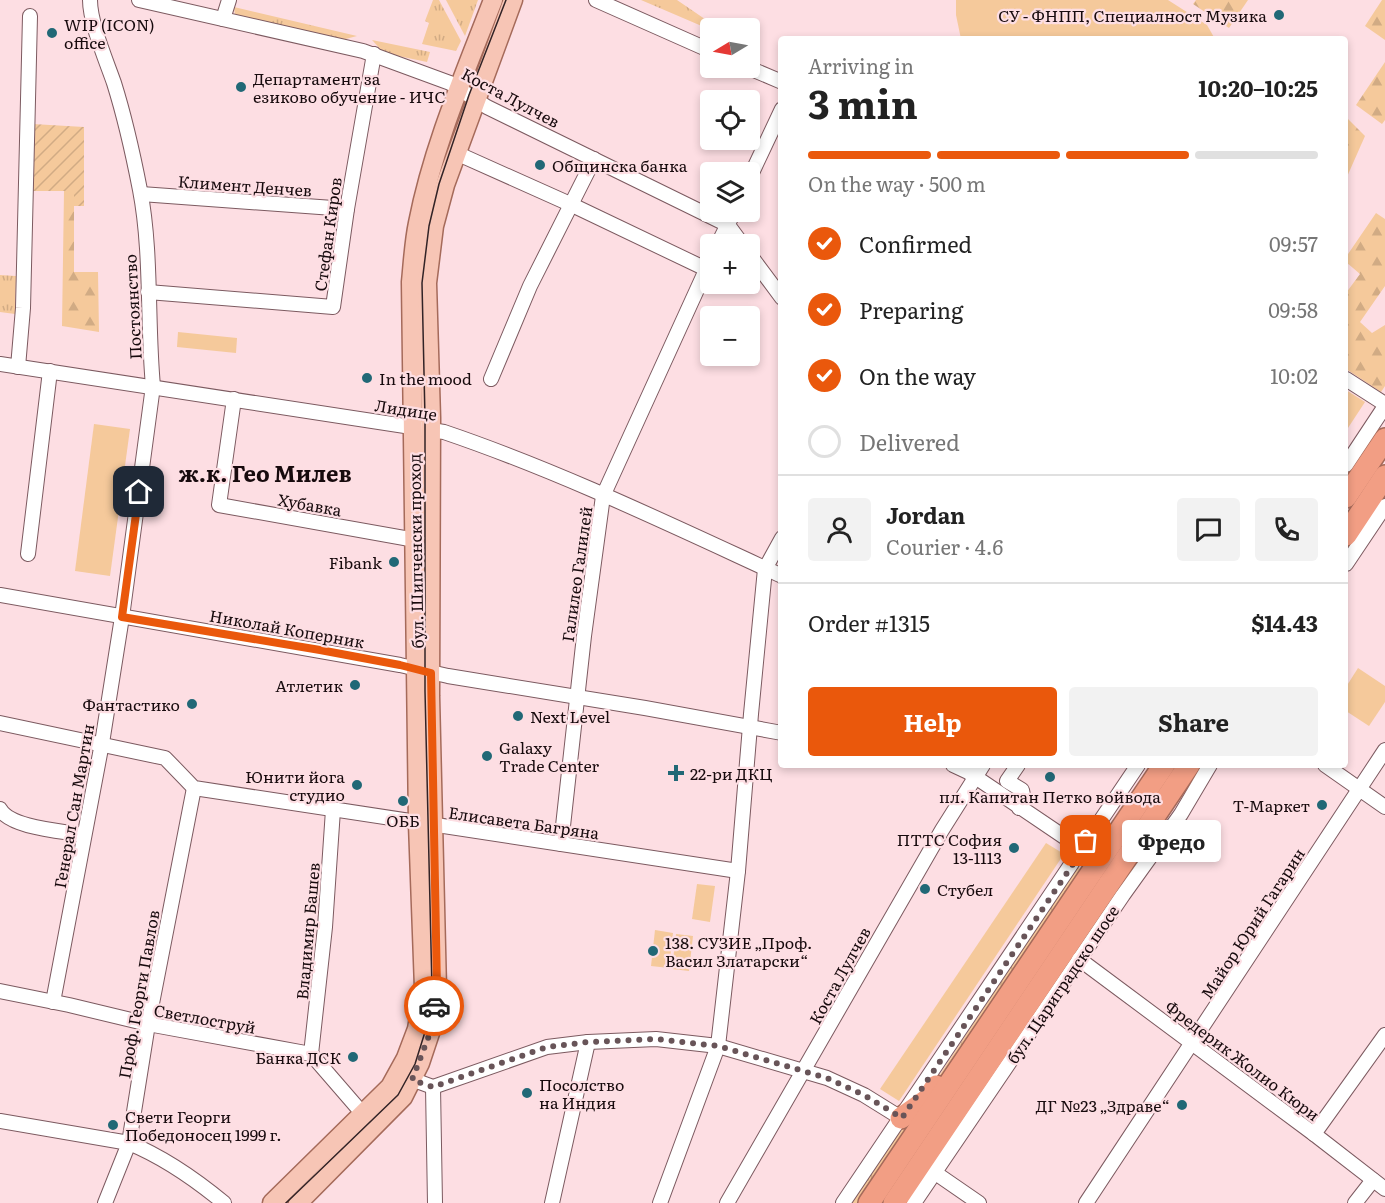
<!DOCTYPE html>
<meta charset="utf-8">
<style>
:root{--surface:#fff;--page:#f2f2f2;--text:#222;--muted:#767676;--line:#e0e0e0;--accent:#ea580c}
body{margin:0;font-family:Literata,serif;background:var(--page);color:var(--text);height:100vh;display:flex;flex-direction:column;font-size:22px;white-space:nowrap}
*{box-sizing:border-box;margin:0}
p{font-size:20px;color:var(--muted)}
.icon{flex:none;width:33px;height:33px;fill:none;stroke:currentColor;stroke-width:2;stroke-linecap:round;stroke-linejoin:round}
.map{position:relative;flex:1;overflow:hidden}
.side{position:absolute;left:778px;top:36px;width:570px;height:732px;display:flex;flex-direction:column;background:var(--surface);border-radius:6px;box-shadow:0 3px 9px #0003}
.side>*{flex:none}
.needle{width:39px;rotate:260deg}
.controls{position:absolute;left:700px;top:18px;display:grid;gap:12px}
.controls a{display:grid;place-items:center;width:60px;height:60px;border-radius:6px;background:var(--surface);box-shadow:0 3px 9px #0003;font-size:30px}
.pin{position:absolute;display:grid;place-items:center;width:51px;height:51px;color:#fff;margin:-26px;border-radius:12px;box-shadow:0 3px 9px #0006}
.courier{position:absolute;display:grid;place-items:center;width:60px;height:60px;margin:-30px;border:4px solid #ea580c;border-radius:50%;background:#fff;color:#222;box-shadow:0 2px 8px #0007}
.bubble{position:absolute;height:42px;border-radius:6px;background:var(--surface);box-shadow:0 3px 9px #0003;font-size:20px;font-weight:700;line-height:42px;text-align:center}
.overview em{font-style:normal;font-weight:700}
.overview div{display:flex;flex-direction:column-reverse}
.overview{display:flex;align-items:center;justify-content:space-between;height:102px;padding:0 30px}
h1{font-size:39px;font-weight:700;line-height:45px}
.bar{display:grid;grid-template-columns:repeat(4,1fr);gap:9px 6px;align-content:center;height:72px;padding:0 30px}
.bar i{height:8px;border-radius:4px;background:var(--line)}
.bar .current{background:var(--accent)}
.bar p{grid-column:span 4}
.line{display:flex;align-items:center;gap:15px;padding:0 30px;border-top:2px solid var(--line)}
.line div{flex:1}
.round{display:grid;place-items:center;flex:none;width:63px;height:63px;border-radius:6px;background:var(--page)}
ol{padding:0 30px;list-style:none}
li{display:flex;align-items:center;gap:18px;height:66px}
li p{margin-inline-start:auto}
li .icon{padding:6px;border-radius:50%;background:var(--accent);color:#fff;stroke-width:4}
li:last-child{color:var(--muted)}
li i{width:33px;height:33px;border:3px solid var(--line);border-radius:50%}
.primary-button{display:flex;gap:12px;margin-top:auto;padding:12px 30px}
.primary-button a{flex:1;height:69px;border-radius:6px;background:var(--accent);color:#fff;font-size:24px;font-weight:700;line-height:69px;text-align:center}
.primary-button a+a{background:var(--page);color:var(--text)}
.map>svg:first-child{display:block}
.grass{fill:url(#grass-tufts)}
.forest{fill:url(#forest-firs)}
.park{fill:#f5c99b}
.garden{fill:url(#garden-furrows)}
.lines{fill:none;stroke-linecap:round;stroke-linejoin:round}
.minor-casing{stroke:#7c5a60;stroke-width:16}
.major-casing{stroke:#a56a5a;stroke-width:21}
.highway-casing{stroke:#a56a5a;stroke-width:24}
.minor{stroke:#fff;stroke-width:14}
.major{stroke:#f7c5b5;stroke-width:18}
.highway{stroke:#f29e84;stroke-width:21}
.tram{stroke:#322326;stroke-width:1.5}
.done{stroke:#685458;stroke-width:6;stroke-dasharray:0 10.8}
.route{stroke:#ea580c;stroke-width:8}
.poi-dot{fill:#216876;stroke:#fddee3;stroke-width:2}
.labels{text-anchor:middle;dominant-baseline:central;stroke-width:4.5;stroke-linejoin:round;paint-order:stroke}
.poi-label{font-size:16px;fill:#170a0d;stroke:#fddee3;text-anchor:start}
.street-label{font-size:16px;fill:#170a0d;stroke:#fddee3}
.district-label{font-size:22px;font-weight:bold;fill:#170a0d;stroke:#fddee3}
</style>
<div class="map">
<svg width="1385" height="1203" viewBox="0 0 1385 1203">
<defs>
<pattern id="grass-tufts" width="24" height="20" patternUnits="userSpaceOnUse" patternTransform="scale(1.5)"><rect width="24" height="20" fill="#f5c99b"/><path d="M3 7l-1-3M5 7V3M7 7l1-3M15 17l-1-3M17 17v-4M19 17l1-3" fill="none" stroke="#d1ab84"/></pattern>
<pattern id="forest-firs" width="22" height="20" patternUnits="userSpaceOnUse" patternTransform="scale(1.5)"><rect width="22" height="20" fill="#f5c99b"/><path d="M5 1l3.5 6h-7zM16 11l3.5 6h-7z" fill="#d1ab84"/></pattern>
<pattern id="garden-furrows" width="10" height="10" patternUnits="userSpaceOnUse" patternTransform="scale(1.5)"><rect width="10" height="10" fill="#f5c99b"/><path d="M-1 1l2-2M0 10L10 0M9 11l2-2" fill="none" stroke="#d1ab84"/></pattern>
</defs>
<rect width="100%" height="100%" fill="#fddee3"/>
<g class="grass">
<path d="M433,0h6l22,41 -5,10 -34,-7 7,-21 -4,-2z"/>
<path d="M446,0h32l-13,36z"/>
<path d="M641,0h36l41,28h-7v2z"/>
<path d="M234,7l123,29 -19,5 -103,-26z"/>
<path d="M372,40l58,12 -3,10 -43,-9z"/>
<path d="M0,275l16,1 -1,38 -15,-2z"/>
<path d="M1077,867l5,3 -152,222 -1,-1z"/>
<path d="M918,1116l-60,87h-7l46,-69z"/>
</g>
<g class="forest">
<path d="M1196,0h52l-19,28 -36,-24z"/>
<path d="M1382,0h3v40l-20,-14z"/>
<path d="M1385,62v58l-3,4 -26,-19z"/>
<path d="M1346,117l19,19 -19,43z"/>
<path d="M64,191h10v81h24l1,60 -37,-6z"/>
<path d="M1376,213l9,6v67l-25,36 12,11 13,-8v61l-4,6 -35,-23v-76l14,-19 -14,-12v-5z"/>
</g>
<g class="park">
<path d="M956,0h212l39,25 8,14h-254l-5,-24z"/>
<path d="M178,332l59,6 -1,15 -59,-6z"/>
<path d="M1346,390l19,12 -19,29z"/>
<path d="M94,424l36,5 -20,147 -35,-5z"/>
<path d="M1358,668l27,18v16l-16,24 -23,-15v-24z"/>
<path d="M1046,843l18,11 -165,247 -19,-12z"/>
<path d="M697,884l18,2 -5,36 -18,-3z"/>
<path d="M655,930l18,3 -4,35 -18,-2z"/>
<path d="M676,934l17,2 -4,35 -17,-2z"/>
</g>
<path class="garden" d="M33,124l51,3v79h-10v-15h-42z"/>
<g class="lines">
<defs>
<g id="minor">
<path d="M139,0l224,51 87,32 37,24 241,118 14,19"/>
<path d="M596,0l115,51"/>
<path d="M223,19l6,-19"/>
<path d="M749,68l33,14"/>
<path d="M456,153l114,51 136,65"/>
<path d="M750,177l32,-68"/>
<path d="M141,194l206,15"/>
<path d="M718,244l16,-32"/>
<path d="M750,255l32,43"/>
<path d="M148,292l185,15 14,-98 27,-155"/>
<path d="M0,364l444,68c115,39 227,93 338,144"/>
<path d="M18,367l5,-59 7,-292"/>
<path d="M491,379l39,-93 64,-127"/>
<path d="M1346,379l39,25"/>
<path d="M234,399l-15,106 202,36"/>
<path d="M1346,465l39,-59"/>
<path d="M28,554l22,-183"/>
<path d="M1346,564l39,-58"/>
<path d="M0,595l400,70 48,11 197,32 137,25"/>
<path d="M0,723l165,35 29,30 544,83"/>
<path d="M953,765l15,7 114,77"/>
<path d="M1018,765l-11,16 15,9 2,10 -5,8"/>
<path d="M1325,765l60,42"/>
<path d="M0,809c10,19 63,22 84,26"/>
<path d="M561,844l23,-208 19,-140 108,-237"/>
<path d="M1079,959l235,175 71,55"/>
<path d="M0,991l69,14 79,19 163,30 58,67"/>
<path d="M53,1002l49,-259 20,-126 31,-231c-6,-63 -1,-134 -13,-196 -7,-36 -15,-72 -26,-107 -8,-23 -24,-60 -24,-83"/>
<path d="M311,1054l14,-127 8,-117"/>
<path d="M403,1076l30,11 114,-40 41,-5 68,-3 62,7 109,32 37,17 37,23"/>
<path d="M433,1087l2,116"/>
<path d="M0,1121l129,22c34,14 66,36 95,60"/>
<path d="M1314,1134l71,-99"/>
<path d="M934,1172l45,31"/>
<path d="M105,1203l24,-60 19,-119 46,-236"/>
<path d="M552,1203l36,-161"/>
<path d="M660,1203l58,-157 20,-175 13,-157 14,-145 17,-31"/>
<path d="M727,1203l215,-373 41,-65"/>
<path d="M843,1203l295,-438"/>
<path d="M914,1203l209,-308 58,-81 29,-49"/>
<path d="M1086,1203l299,-453"/>
<path d="M1355,1203l18,-23"/>
</g>
<g id="major">
<path d="M272,1203l118,-116 16,-29 11,-29 7,-41 -6,-164 -7,-542c2,-20 3,-40 7,-59 15,-77 47,-150 75,-223"/>
<path d="M298,1203l105,-106 17,-34 10,-30 7,-44 -7,-293 1,-278 -4,-135 7,-57 11,-41 68,-185"/>
</g>
<g id="highway">
<path d="M1346,497l39,-58"/>
<path d="M1346,535l39,-59"/>
<path d="M901,1118l27,-19 8,-13"/>
<path d="M869,1203l295,-438"/>
<path d="M894,1203l295,-438"/>
</g>
</defs>
<use href="#minor" class="minor-casing"/>
<use href="#major" class="major-casing"/>
<use href="#highway" class="highway-casing"/>
<use href="#minor" class="minor"/>
<use href="#major" class="major"/>
<use href="#highway" class="highway"/>
<path class="tram" d="M286,1203l112,-108 17,-31 10,-32 7,-43 -7,-298v-273l-3,-135 7,-57 10,-42 30,-89 37,-95"/>
</g>
<g class="lines">
<path class="done" d="M434,1006l-4,27 -18,47 21,7 114,-40 41,-5 68,-3 62,7 109,32 37,17 38,23 173,-257 11,-20"/>
<path class="route" d="M139,492l-17,125 198,33 80,15 31,8 6,316 -3,17"/>
</g>
<g class="poi-dot">
<circle cx="1279" cy="15" r="6"/>
<circle cx="52" cy="33" r="6"/>
<circle cx="241" cy="87" r="6"/>
<circle cx="540" cy="165" r="6"/>
<circle cx="367" cy="378" r="6"/>
<circle cx="394" cy="562" r="6"/>
<circle cx="355" cy="685" r="6"/>
<circle cx="192" cy="704" r="6"/>
<circle cx="518" cy="716" r="6"/>
<circle cx="487" cy="756" r="6"/>
<path d="M673 764h6v6h6v6h-6v6h-6v-6h-6v-6h6z"/>
<circle cx="1050" cy="777" r="6"/>
<circle cx="357" cy="785" r="6"/>
<circle cx="403" cy="801" r="6"/>
<circle cx="1322" cy="805" r="6"/>
<circle cx="1014" cy="848" r="6"/>
<circle cx="925" cy="889" r="6"/>
<circle cx="653" cy="951" r="6"/>
<circle cx="353" cy="1057" r="6"/>
<circle cx="527" cy="1093" r="6"/>
<circle cx="1182" cy="1105" r="6"/>
<circle cx="113" cy="1125" r="6"/>
</g>
<g class="labels">
<g class="poi-label">
<text x="1267" y="15" text-anchor="end">СУ - ФНПП, Специалност Музика</text>
<text x="64" y="24">WIP (ICON)<tspan x="64" dy="18">office</tspan></text>
<text x="253" y="78">Департамент за<tspan x="253" dy="18">езиково обучение - ИЧС</tspan></text>
<text x="552" y="165">Общинска банка</text>
<text x="379" y="378">In the mood</text>
<text x="382" y="562" text-anchor="end">Fibank</text>
<text x="343" y="685" text-anchor="end">Атлетик</text>
<text x="180" y="704" text-anchor="end">Фантастико</text>
<text x="530" y="716">Next Level</text>
<text x="499" y="747">Galaxy<tspan x="499" dy="18">Trade Center</tspan></text>
<text x="690" y="773">22-ри ДКЦ</text>
<text x="345" y="776" text-anchor="end">Юнити йога<tspan x="345" dy="18">студио</tspan></text>
<text x="1050" y="796" text-anchor="middle">пл. Капитан Петко войвода</text>
<text x="1310" y="805" text-anchor="end">Т-Маркет</text>
<text x="403" y="820" text-anchor="middle">ОББ</text>
<text x="1002" y="839" text-anchor="end">ПТТС София<tspan x="1002" dy="18">13-1113</tspan></text>
<text x="937" y="889">Стубел</text>
<text x="665" y="942">138. СУЗИЕ „Проф.<tspan x="665" dy="18">Васил Златарски“</tspan></text>
<text x="341" y="1057" text-anchor="end">Банка ДСК</text>
<text x="539" y="1084">Посолство<tspan x="539" dy="18">на Индия</tspan></text>
<text x="1170" y="1105" text-anchor="end">ДГ №23 „Здраве“</text>
<text x="125" y="1116">Свети Георги<tspan x="125" dy="18">Победоносец 1999 г.</tspan></text>
</g>
<g class="street-label">
<text transform="translate(511 97) rotate(28)">Коста Лулчев</text>
<text transform="translate(245 185) rotate(4)">Климент Денчев</text>
<text transform="translate(327 234) rotate(-82)">Стефан Киров</text>
<text transform="translate(132 307) rotate(-93)">Постоянство</text>
<text transform="translate(406 409) rotate(9)">Лидице</text>
<text transform="translate(310 504) rotate(10)">Хубавка</text>
<text transform="translate(415 551) rotate(-91)">бул. Шипченски проход</text>
<text transform="translate(576 574) rotate(-82)">Галилео Галилей</text>
<text transform="translate(287 628) rotate(10)">Николай Коперник</text>
<text transform="translate(73 806) rotate(-80)">Генерал Сан Мартин</text>
<text transform="translate(524 822) rotate(8)">Елисавета Багряна</text>
<text transform="translate(1252 923) rotate(-57)">Майор Юрий Гагарин</text>
<text transform="translate(307 931) rotate(-85)">Владимир Башев</text>
<text transform="translate(839 975) rotate(-61)">Коста Лулчев</text>
<text transform="translate(1062 984) rotate(-56)">бул. Цариградско шосе</text>
<text transform="translate(138 994) rotate(-80)">Проф. Георги Павлов</text>
<text transform="translate(205 1018) rotate(10)">Светлоструй</text>
<text transform="translate(1243 1060) rotate(37)">Фредерик Жолио Кюри</text>
</g>
<g class="district-label">
<text x="265" y="472">ж.к. Гео Милев</text>
</g>
</g>
</svg>
<div class="controls">
<a><svg class="needle" viewBox="-14 -14 28 28"><path d="M0-13l5 13h-10z" fill="#e53935"/><path d="M0 13l5-13h-10z" fill="#767676"/></svg></a>
<a><svg class="icon" aria-label="locate" viewBox="0 0 24 24"><circle cx="12" cy="12" r="6"/><path d="M12 2v4M12 18v4M2 12h4M18 12h4"/></svg></a>
<a><svg class="icon" aria-label="layers" viewBox="0 0 24 24"><path d="M12 4l9 5-9 5-9-5zM3 14l9 5 9-5"/></svg></a>
<a>+</a>
<a>−</a>
</div>
<div class="pin" style="left:1086px;top:841px;background:#ea580c"><svg class="icon" aria-label="bag" viewBox="0 0 24 24"><path d="M5 8h14l-1 12H6zM9 8a3 3 0 0 1 6 0"/></svg></div>
<div class="pin" style="left:139px;top:492px;background:#1f2937"><svg class="icon" aria-label="home" viewBox="0 0 24 24"><path d="M3 11l9-7 9 7M6 9v11h12V9"/></svg></div>
<div class="courier" style="left:434px;top:1006px"><svg class="icon" aria-label="car" viewBox="0 0 24 24"><path d="M5 17H2v-5l4-1 3-4h7l3 4 3 1v5h-3M9 17h6M6 11h13"/><circle cx="7" cy="17" r="2"/><circle cx="17" cy="17" r="2"/></svg></div>
<div class="bubble" style="left:1122px;top:820px;width:99px">Фредо</div>
<section class="side">
<div class="overview"><div><h1>3 min</h1><p>Arriving in</p></div><em>10:20–10:25</em></div>
<div class="bar"><i class="current"></i><i class="current"></i><i class="current"></i><i></i><p>On the way · 500 m</p></div>
<ol>
<li><svg class="icon" aria-label="check" viewBox="0 0 24 24"><path d="M5 12l5 5 9-10"/></svg>Confirmed<p>09:57</p></li>
<li><svg class="icon" aria-label="check" viewBox="0 0 24 24"><path d="M5 12l5 5 9-10"/></svg>Preparing<p>09:58</p></li>
<li><svg class="icon" aria-label="check" viewBox="0 0 24 24"><path d="M5 12l5 5 9-10"/></svg>On the way<p>10:02</p></li>
<li><i></i>Delivered</li>
</ol>
<div class="line" style="height:108px"><a class="round"><svg class="icon" aria-label="person" viewBox="0 0 24 24"><circle cx="12" cy="8" r="4"/><path d="M4 21q1-7 8-7t8 7"/></svg></a><div><b>Jordan</b><p>Courier · 4.6</p></div><a class="round"><svg class="icon" aria-label="chat" viewBox="0 0 24 24"><path d="M4 5h16v11H9l-5 4z"/></svg></a><a class="round"><svg class="icon" aria-label="phone" viewBox="0 0 24 24"><path d="M5 4h4l2 5-3 2q2 4 5 5l2-3 5 2v4C11 20 4 13 5 4z"/></svg></a></div>
<div class="line" style="height:78px"><div>Order #1315</div><b>$14.43</b></div>
<div class="primary-button"><a>Help</a><a>Share</a></div>
</section>
</div>
